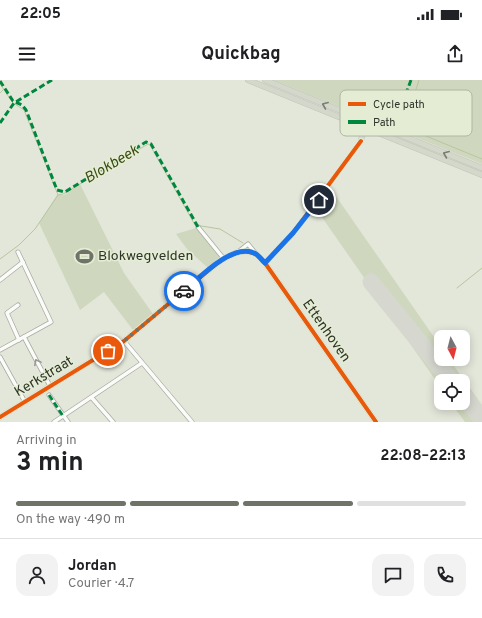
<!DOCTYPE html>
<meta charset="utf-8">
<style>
:root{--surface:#fff;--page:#f2f2f2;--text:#202124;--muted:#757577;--line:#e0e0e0;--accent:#6f7368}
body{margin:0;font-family:Overpass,sans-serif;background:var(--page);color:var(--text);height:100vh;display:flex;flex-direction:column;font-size:15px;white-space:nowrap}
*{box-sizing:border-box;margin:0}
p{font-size:13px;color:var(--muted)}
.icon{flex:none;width:22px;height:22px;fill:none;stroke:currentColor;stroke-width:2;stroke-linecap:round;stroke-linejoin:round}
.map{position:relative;height:342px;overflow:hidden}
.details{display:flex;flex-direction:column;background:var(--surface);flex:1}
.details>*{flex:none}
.needle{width:26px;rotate:173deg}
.tools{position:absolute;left:434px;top:250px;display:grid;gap:8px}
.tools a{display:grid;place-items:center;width:36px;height:36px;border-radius:8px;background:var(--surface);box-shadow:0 2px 10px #0003;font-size:20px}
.pin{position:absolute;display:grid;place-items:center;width:34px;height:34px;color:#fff;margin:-17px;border:2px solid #fff;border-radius:50%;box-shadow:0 1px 4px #0007}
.courier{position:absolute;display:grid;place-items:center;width:40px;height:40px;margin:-20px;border:3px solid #1a73e8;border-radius:50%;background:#fff;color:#222;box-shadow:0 1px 5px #0007}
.head em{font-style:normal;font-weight:700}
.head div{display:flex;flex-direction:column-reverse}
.head{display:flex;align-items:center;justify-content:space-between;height:68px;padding:0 16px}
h1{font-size:26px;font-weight:700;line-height:30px}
.bar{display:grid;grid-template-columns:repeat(4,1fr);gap:6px 4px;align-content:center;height:48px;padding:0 16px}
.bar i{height:5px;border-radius:3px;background:var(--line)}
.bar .selected{background:var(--accent)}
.bar p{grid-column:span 4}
.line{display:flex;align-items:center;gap:10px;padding:0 16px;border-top:1px solid var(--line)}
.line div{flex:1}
.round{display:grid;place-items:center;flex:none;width:42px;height:42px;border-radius:12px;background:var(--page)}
.status{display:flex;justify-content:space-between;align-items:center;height:28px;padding:0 20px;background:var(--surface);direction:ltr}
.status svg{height:11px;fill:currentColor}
header{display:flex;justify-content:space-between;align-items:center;height:52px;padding:0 16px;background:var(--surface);font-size:18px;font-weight:700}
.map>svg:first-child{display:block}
.green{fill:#cfd8be}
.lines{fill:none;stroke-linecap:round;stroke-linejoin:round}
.stream{stroke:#b8c59e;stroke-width:1}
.runway{stroke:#d6d8d0;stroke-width:17}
.minor-casing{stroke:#a9aca1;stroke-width:5}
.major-casing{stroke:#c0c2bb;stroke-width:6}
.highway-casing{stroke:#c0c2bb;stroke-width:6}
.minor{stroke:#fbfbf9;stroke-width:3.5}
.major{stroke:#e4e6dd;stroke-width:4.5}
.highway{stroke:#d4d8cb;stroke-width:5}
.quiet{stroke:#00873e;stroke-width:3;stroke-dasharray:6 3;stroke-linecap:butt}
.cycleway-casing{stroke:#e4edd4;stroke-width:6}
.cycleway{stroke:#e8590c;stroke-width:4}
.oneway{stroke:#7a7e72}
.oneway2{stroke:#969892}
.done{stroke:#6f7368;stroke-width:4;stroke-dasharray:0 7.2}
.route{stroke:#1a73e8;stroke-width:5}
.labels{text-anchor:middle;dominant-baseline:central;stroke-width:3;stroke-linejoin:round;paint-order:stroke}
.poi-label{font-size:14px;fill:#30342a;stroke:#e4edd4;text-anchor:start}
.street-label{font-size:14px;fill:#30342a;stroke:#e4edd4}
.water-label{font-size:15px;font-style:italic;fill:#3c4b12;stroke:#e4edd4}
.key{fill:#e4edd4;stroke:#aeb6a1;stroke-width:1}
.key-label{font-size:11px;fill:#30342a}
</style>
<div class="status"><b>22:05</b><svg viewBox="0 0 49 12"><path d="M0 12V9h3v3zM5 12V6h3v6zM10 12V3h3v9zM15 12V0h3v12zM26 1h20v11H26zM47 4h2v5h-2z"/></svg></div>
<header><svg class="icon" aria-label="menu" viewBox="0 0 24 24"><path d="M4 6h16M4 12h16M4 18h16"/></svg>Quickbag<svg class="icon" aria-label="share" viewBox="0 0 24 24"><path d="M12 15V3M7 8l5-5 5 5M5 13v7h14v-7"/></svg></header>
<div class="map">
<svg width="482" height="342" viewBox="0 0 482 342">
<rect width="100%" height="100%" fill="#e3e7da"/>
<g class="green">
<path d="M273,0h209v84z"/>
<path d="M375,48l107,43v2l-108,-44z"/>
<path d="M80,104l44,89 29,41 -20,16 -29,-38 -24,18 -41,-87 18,-28h7z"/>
<path d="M333,112l108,155v12h8l33,46v17h-17l-14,-19h12v-22h-22v7l-122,-175z"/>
<path d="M196,148l24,25 1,4 -13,11 -21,-19 -11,-15z"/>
</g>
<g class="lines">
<g class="stream">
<path d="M419,0l-15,47 78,32"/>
<path d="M0,4l13,19"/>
<path d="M0,13l3,-3"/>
<path d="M15,24l9,6 34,85 5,-1 85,-50 2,1 45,80 25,4 23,14"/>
<path d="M0,179l19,-14 16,-16 23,-34"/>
<path d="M457,208l25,-20"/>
</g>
<g class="runway">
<path d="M371,202l80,99"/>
<path d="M463,315l19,24"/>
</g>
<defs>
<g id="minor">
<path d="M198,147l26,32"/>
<path d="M238,172l10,-8 8,10"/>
<path d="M265,183l28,-30 68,-92"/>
<path d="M0,200l23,-18"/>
<path d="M18,225l-11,8 12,27"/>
<path d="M24,257l26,49"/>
<path d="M124,261l68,81"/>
<path d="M0,270l51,-28 -33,-70"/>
<path d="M0,277l25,45"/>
<path d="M49,315l19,27"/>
<path d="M92,318l21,24"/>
<path d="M54,342l88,-59"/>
</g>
<path id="major" d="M0,337l124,-76 97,-81 17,-8 8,-1 10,3 9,9 111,159"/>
<g id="highway">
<path d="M248,0l234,95"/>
<path d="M265,0l217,88"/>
<path d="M358,47l5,4 -2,10"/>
</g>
</defs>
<use href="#minor" class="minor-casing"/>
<use href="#major" class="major-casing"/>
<use href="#highway" class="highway-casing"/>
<use href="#minor" class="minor"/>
<use href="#major" class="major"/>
<use href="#highway" class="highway"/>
<g class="quiet">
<path d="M0,1l13,20 9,4 4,5 31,80 8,2 81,-50 5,2 47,83"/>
<path d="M395,14l12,-3 4,-11"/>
<path d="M0,43l14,-20 38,-23"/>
<path d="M49,315l14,21"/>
</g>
<defs>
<g id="cycleway">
<path d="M265,183l28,-30 68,-92"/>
<path d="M0,337l124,-76 97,-81 17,-8 8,-1 10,3 9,9 111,159"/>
</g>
</defs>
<use href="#cycleway" class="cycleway-casing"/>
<use href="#cycleway" class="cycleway"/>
</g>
<defs><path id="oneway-chevron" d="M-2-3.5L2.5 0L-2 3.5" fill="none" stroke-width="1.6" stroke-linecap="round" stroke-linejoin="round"/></defs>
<g class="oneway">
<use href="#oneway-chevron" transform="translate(325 25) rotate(-158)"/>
<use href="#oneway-chevron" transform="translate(446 74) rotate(-158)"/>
</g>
<use class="oneway2" href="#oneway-chevron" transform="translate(37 282) rotate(-118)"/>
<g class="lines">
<path class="done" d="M108,271l16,-10 60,-50"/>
<path class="route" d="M184,211c15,-13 50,-50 72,-37 3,2 6,6 9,9l28,-30 26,-33"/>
</g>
<defs>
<symbol id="stadium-bare" viewBox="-9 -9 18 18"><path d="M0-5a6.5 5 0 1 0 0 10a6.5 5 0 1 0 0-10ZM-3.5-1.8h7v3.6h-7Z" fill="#6f7368" stroke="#e4edd4" stroke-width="2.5" paint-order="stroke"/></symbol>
</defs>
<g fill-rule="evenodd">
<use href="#stadium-bare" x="72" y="164" width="25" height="25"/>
</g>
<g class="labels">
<g class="poi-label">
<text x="98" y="176">Blokwegvelden</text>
</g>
<g class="street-label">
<text transform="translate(326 251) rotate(55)">Ettenhoven</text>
<text transform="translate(44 297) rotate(-31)">Kerkstraat</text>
</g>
<g class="water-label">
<text transform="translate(112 85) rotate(-31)">Blokbeek</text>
</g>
</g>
<rect x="340" y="10" width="132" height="46" rx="6" class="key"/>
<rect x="348" y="22" width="18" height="4" fill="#e8590c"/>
<rect x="348" y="40" width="18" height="4" fill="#00873e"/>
<g class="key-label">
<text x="373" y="28">Cycle path</text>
<text x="373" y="46">Path</text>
</g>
</svg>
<div class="tools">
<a><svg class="needle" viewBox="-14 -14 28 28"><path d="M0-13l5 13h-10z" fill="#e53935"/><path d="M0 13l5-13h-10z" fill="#757577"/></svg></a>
<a><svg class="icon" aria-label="locate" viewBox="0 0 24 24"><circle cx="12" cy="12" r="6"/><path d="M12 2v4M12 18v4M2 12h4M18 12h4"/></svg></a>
</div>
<div class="pin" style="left:108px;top:271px;background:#ea580c"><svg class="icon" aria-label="bag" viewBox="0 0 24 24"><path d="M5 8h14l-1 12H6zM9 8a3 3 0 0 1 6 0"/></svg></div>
<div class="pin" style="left:319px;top:120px;background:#1f2937"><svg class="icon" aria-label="home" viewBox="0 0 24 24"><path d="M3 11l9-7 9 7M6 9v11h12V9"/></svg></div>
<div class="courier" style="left:184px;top:211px"><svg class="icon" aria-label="car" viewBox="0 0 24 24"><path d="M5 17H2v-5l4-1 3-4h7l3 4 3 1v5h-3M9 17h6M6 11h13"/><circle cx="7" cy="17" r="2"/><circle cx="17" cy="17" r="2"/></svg></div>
</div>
<section class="details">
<div class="head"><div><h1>3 min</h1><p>Arriving in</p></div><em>22:08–22:13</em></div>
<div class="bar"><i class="selected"></i><i class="selected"></i><i class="selected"></i><i></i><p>On the way · 490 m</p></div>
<div class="line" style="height:72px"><a class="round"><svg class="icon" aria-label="person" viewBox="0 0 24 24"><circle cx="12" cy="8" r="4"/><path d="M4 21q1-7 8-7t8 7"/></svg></a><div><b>Jordan</b><p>Courier · 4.7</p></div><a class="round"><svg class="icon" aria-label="chat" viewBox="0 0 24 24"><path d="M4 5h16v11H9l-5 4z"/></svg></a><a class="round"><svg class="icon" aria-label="phone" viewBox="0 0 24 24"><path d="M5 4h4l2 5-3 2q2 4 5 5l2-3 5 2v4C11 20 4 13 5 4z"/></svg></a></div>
</section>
